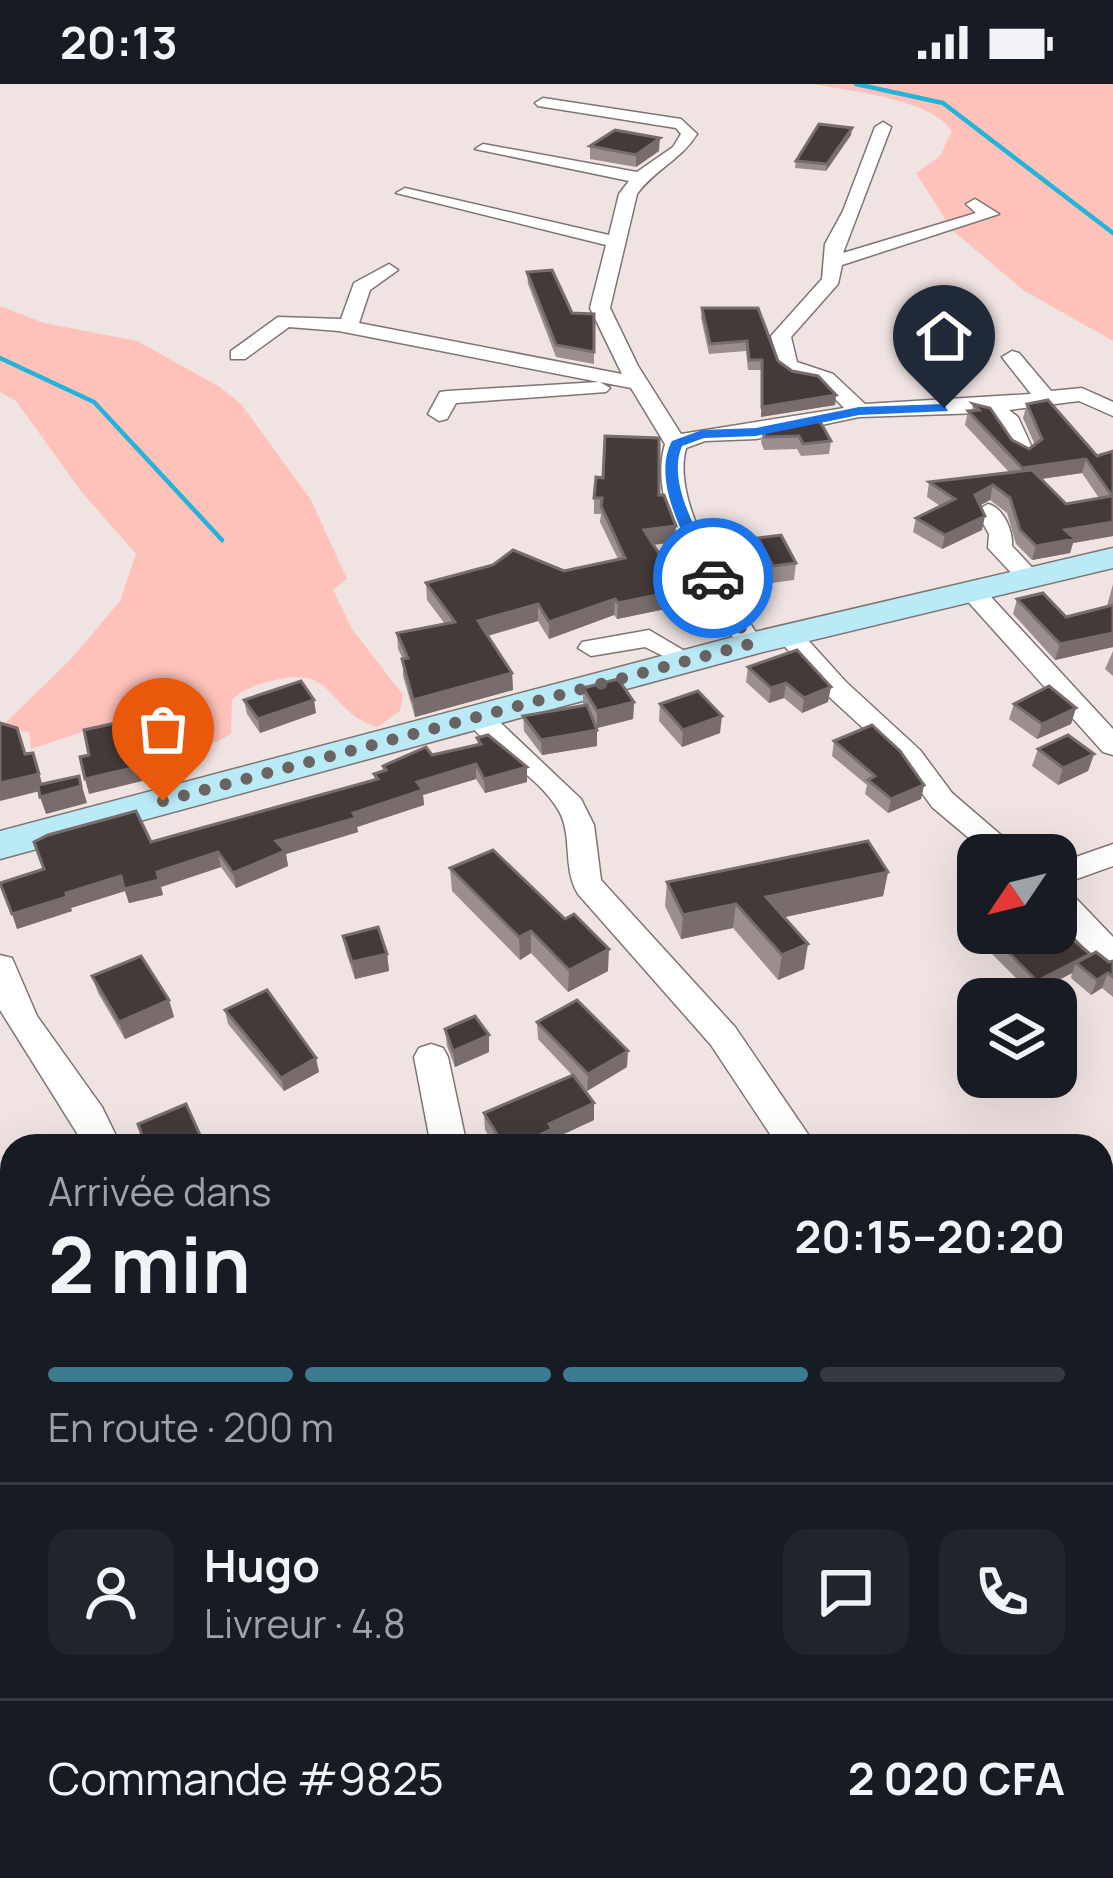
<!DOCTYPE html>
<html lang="fr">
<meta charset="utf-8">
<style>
:root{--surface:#171b24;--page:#20242c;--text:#f1f3f6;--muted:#9ea1a6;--line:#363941;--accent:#3c7b8f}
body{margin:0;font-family:Manrope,sans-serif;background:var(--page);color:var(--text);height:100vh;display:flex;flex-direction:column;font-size:45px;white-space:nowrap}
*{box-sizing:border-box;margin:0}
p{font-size:39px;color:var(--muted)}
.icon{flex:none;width:66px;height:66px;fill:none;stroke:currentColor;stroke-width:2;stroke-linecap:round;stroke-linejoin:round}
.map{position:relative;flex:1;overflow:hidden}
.drawer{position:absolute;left:0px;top:1050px;width:1113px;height:744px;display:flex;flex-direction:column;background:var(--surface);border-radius:36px 36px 0 0;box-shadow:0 12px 48px #0002}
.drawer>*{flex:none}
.needle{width:78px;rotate:235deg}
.controls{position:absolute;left:957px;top:750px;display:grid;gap:24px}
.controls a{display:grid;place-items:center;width:120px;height:120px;border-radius:24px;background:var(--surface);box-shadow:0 12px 48px #0002;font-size:60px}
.pin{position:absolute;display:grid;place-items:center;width:102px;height:102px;color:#fff;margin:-123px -51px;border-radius:50% 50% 50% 0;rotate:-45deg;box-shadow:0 0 12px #0007}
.pin .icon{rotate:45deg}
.courier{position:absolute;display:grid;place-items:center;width:120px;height:120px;margin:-60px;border:9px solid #1a73e8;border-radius:50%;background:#fff;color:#222;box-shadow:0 3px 15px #0007}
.overview em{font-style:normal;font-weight:700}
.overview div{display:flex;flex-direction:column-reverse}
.overview{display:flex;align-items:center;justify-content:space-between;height:204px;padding:0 48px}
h1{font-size:78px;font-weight:700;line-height:90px}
.bar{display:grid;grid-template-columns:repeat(4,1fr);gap:18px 12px;align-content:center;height:144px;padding:0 48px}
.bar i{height:15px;border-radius:9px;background:var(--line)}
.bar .on{background:var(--accent)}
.bar p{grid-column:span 4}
.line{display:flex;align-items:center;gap:30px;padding:0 48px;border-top:3px solid var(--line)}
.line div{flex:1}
.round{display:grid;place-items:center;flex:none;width:126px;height:126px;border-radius:24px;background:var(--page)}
.status{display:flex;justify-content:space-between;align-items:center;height:84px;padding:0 60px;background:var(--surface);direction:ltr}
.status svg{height:33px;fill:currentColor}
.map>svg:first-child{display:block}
.green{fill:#fec2bb}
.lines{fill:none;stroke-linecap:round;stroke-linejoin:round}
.stream{stroke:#24b3d9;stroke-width:4.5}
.street-casing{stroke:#7f7473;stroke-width:3}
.secondary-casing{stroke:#7f7473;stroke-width:3}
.street{fill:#fff;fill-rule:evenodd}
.secondary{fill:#b9eaf6;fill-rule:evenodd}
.wall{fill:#9a8f8e;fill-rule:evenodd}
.shaded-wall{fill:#786d6c}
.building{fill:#443a39;stroke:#786d6c;stroke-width:3}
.route{fill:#1a73e8}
.done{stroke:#696361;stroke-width:12;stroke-dasharray:0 21.6}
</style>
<div class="status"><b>20:13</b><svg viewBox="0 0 49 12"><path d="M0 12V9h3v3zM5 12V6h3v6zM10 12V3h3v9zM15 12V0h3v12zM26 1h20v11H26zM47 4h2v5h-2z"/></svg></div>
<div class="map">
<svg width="1113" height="1794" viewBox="0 0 1113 1794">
<rect width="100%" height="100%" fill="#f0e4e2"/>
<g class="green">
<path d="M812,0h301v257l-90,-51 -71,-60 -36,-57 24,-17 12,-25c-20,-32 -103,-40 -140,-47z"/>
<path d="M0,222l44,17 93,18 83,46 21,17 70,96 36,79 -14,11 19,39 51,66 -3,16 -23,16c-54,-18 -39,-65 -110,-45 -15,5 -24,7 -35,18l-1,34 -14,8h-17l-35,-31 -16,-1 -118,39 -2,-17 -29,-4 69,-67 51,-60 16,-47 -56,-64 -64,-89 -16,-9z"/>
</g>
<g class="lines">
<g class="stream">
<path d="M856,0l87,19 170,130"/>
<path d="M0,274l94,44 128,138"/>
</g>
<defs>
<g id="street">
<path d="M543,14l138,21 16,15c-16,26 -43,36 -60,60l-27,114 28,58 43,68 163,-26 -25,-26 -38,-12 -10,-34 51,-57 3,-35 18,-33 32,-84 8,-5 8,5 -48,126 133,-40 -10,-9 9,-5 24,15 -157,51 -4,19 -47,53 6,25 36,12 32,30 166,-10 -29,-37 10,-6 7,2 32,38 31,-3 31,14v14l-34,-15 -70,9 9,7 16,35 -11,7c-20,-7 -17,-34 -41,-46l-123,4 -103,22 -51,2 -19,7c-16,58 48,147 77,196l-13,8 -13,-8c-32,-55 -91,-134 -72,-200l-34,-56 -31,-6 10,6 -4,4 -150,11 -9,16 -8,2 -11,-7 12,-22 8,-1 151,-9 -260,-51 -50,-4 -44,32h-14v-8l47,-34 63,2 13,-36 35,-19 9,6 -28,20 -11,33 263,51 -32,-66 16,-63 -210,-52 9,-5 204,47 10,-41 10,-13 -154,-32 8,-5 154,28 36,-25 8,-13 -5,-6 -138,-22 -3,-3z"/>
<path d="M988,420c16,4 25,27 24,42l29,31 -3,5h-18l-32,-34 1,-14 -13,-23z"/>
<path d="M971,498l9,3 133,144v26l-10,-3 -141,-157 -4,-5z"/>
<path d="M789,543l9,2 48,53 74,68 32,43 72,62h-35l-57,-48 -32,-45 -74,-68 -46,-53 -4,-6 4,-6z"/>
<path d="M649,546l51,30 -13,8 -42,-21 -54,9 -13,-8 4,-6z"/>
<path d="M477,623l10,3 94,89 13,26 7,55 134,147 81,119h-38l-67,-101 -133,-151c-16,-27 -5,-58 -19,-83 -23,-39 -70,-58 -96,-95z"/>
<path d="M1113,760v22l-56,20 10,3 46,48v33l-12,-4 -45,-49v-53z"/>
<path d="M0,871l12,3 25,58 65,91 19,39h-36l-85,-136z"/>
<path d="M431,960l12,4 5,9 19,89h-36l-17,-89 5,-9z"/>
<rect x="1101" y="1318" width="12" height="40"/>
<path d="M1101,1521l12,5v60l-12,-5z"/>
<path d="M584,1782h53l-5,12h-46z"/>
</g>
<path id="secondary" d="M1113,464v20l-354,85 -759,206v-28l737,-195z"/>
</defs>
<use href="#street" class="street-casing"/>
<use href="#secondary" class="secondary-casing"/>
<use href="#street" class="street"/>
<use href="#secondary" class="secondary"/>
</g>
<g class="wall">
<path d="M851,51l-25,36 -31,-3 1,-7z"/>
<path d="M590,62l69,5 -23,16 -46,-8z"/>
<path d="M527,188l45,41 22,1v50l-38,-7 -28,-73z"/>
<path d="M702,224l90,63 44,24 -1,10 -74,12v-47h-13l-2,-19 -37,3 -8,-36z"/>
<path d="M973,320l39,36 17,9 6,-4 -12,-27 4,-14 70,52 16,-5v85l-40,7 -3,10 -38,7 -16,-16 -9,-31 -17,-13 -10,5 2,25 -40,19 -29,-17 3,-14 24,-12 -13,-9 2,-15 80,-10 -44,-47 3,-14h4zM1082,389l17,25 -33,6 -25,-25z"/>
<path d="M763,346l68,11 -2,13 -28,2 -4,-7 -33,1 -3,-8z"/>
<path d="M659,411l16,47 -22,3 29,45 -2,16 -63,13 -3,-4 -65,24 -11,-18 -50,15 24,37 1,17 -98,27 -12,-41v-17l-5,-10 -1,-16 48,-9 -18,-24 -1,-17 138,-12 54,-12 -18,-37 1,-8h-7v-16z"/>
<path d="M758,454l38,25 -2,17 -23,3 -15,-29z"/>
<path d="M1113,500v63l-58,13 -42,-46 4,-15 49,18 41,-11z"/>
<path d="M1113,567v25l-8,-7z"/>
<path d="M748,583l80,35 -26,11 -18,-15 -15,5 -23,-21z"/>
<path d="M583,604l51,14 -1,17 -36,9v18l-55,9 -18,-24 -1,-15 60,-11z"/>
<path d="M244,616l72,13 -56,20 -13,-19z"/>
<path d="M660,620l60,29 -38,14 -23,-26z"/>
<path d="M1014,620l62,4 -5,16 -34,15 -28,-20z"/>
<path d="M477,654l50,44 -42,11 -9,-14 -53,16 1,10 -67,22 1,5 -72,22 2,12 -52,22 -15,-21 -60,20 2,8 -34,8 -4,-12 -54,17 1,3 -55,18 134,-87 224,-62 -1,-6 9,-3v-5l95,-21z"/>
<path d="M834,657l90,44 -3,14 -33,14 -23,-19 2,-9 -35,-29z"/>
<path d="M1038,665l56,5 -6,17 -30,14 -26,-19z"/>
<path d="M450,784l158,103 -40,21 -37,-39 -11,7 -68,-69z"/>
<path d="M888,788l-5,24 -99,21 20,52 -26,11 -45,-52 -52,11 -16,-33 2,-24z"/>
<path d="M1064,848l26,22 19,8 4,-1v36l-11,-9 -11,7 -20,-17 1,-5 -40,21 -49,-49 4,-12z"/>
<path d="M343,852l44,18 2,17 -34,8 -9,-27z"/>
<path d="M92,892l77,24 5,17 -49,22 -27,-46z"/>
<path d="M225,926l94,62 -35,19 -56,-67z"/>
<path d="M537,938l90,45 -40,24 -11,-11 18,40 -41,19v6l-58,1 -10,-16 -1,-17 88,-38 -34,-36z"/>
<path d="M445,945l44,23 -34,15 -8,-21z"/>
<path d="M1113,1377v82l-12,-24v-55z"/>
<path d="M694,1782h156l8,12h-156z"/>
</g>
<g class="shaded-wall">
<path d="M852,44l-1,7 -25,36 1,-7z"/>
<path d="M660,54l-1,13 -23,16v-12z"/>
<path d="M836,311l-1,10 -74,12 1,-10z"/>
<path d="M1086,375l-4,14 -63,9 3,-14z"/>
<path d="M993,401l-3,15 -18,10 3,-15z"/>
<path d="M985,432l-3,14 -40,19 3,-14z"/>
<path d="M1113,438v14l-40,7 -3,10 -38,7 4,-14 29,-16z"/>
<path d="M676,442l-1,16 -32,4 1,-16z"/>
<path d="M682,506l-2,16 -63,13 1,-16z"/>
<path d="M615,515l-1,16 -65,24v-17z"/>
<path d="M538,520v17l-59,17 -1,-17z"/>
<path d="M1113,549v14l-58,13 5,-16z"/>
<path d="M512,589l1,17 -98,27 -2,-17z"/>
<path d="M786,599l-2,15 -15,5 2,-15z"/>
<path d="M831,603l-3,15 -26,11 2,-15z"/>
<path d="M314,616l2,13 -56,20 -2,-14z"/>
<path d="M634,618l-1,17 -36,9v-17z"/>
<path d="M1076,624l-5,16 -34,15 5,-15z"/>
<path d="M722,632l-2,17 -38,14 1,-17z"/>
<path d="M597,646v16l-55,9 -1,-15z"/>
<path d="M33,669l11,37 -44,11v-18z"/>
<path d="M1094,670l-6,17 -30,14 5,-17z"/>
<path d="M179,673l4,14 -94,23 -4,-15z"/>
<path d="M476,680v15l-53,16 1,10 -67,22 1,5 -72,22 2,12 -52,22 -3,-15 43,-32 77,-28 64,-31z"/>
<path d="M527,683v15l-42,11 -1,-14z"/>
<path d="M79,692l8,27 -41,11 -6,-17z"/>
<path d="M924,701l-3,14 -33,14 3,-14z"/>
<path d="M218,768l3,15 -60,20 2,8 -34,8 -4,-12 -54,17 1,3 -55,18 -5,-15 54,-21 55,-17 36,-4z"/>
<path d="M888,788l-5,24 -121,26 4,-25z"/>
<path d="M736,820l-3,24 -52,11 2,-24z"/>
<path d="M1069,835l-5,13 -8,-7z"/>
<path d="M531,847v22l-11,7 -1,-23z"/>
<path d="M808,860l-4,25 -26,11 4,-25z"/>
<path d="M609,865l-1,22 -40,21 1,-22z"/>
<path d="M387,870l2,17 -34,8 -3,-17z"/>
<path d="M1090,870l-14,9 -4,10 -40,21 5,-13z"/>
<path d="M1108,889l-6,15 -11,7 6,-15z"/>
<path d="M169,916l5,17 -49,22 -6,-17z"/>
<path d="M489,951v17l-34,15 -2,-16z"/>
<path d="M628,967l-1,16 -40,24 1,-17z"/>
<path d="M316,974l3,14 -35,19 -3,-13z"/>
<path d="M594,1019v17l-41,19v6l-20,1v-8l16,-14z"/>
<path d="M1113,1119v13l-12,4v-12z"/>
<path d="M0,1204l6,13 -6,3z"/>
<path d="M0,1306l12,23v11z"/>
<path d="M12,1372v33l-12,6 2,-34z"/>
<path d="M48,1782h10l1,12h-10z"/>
</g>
<g class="building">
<path d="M819,40l33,4 -25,36 -31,-3z"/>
<path d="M615,46l45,8 -24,17 -46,-9z"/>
<path d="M552,186l20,43 22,1v38l-38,-7 -29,-73z"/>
<path d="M702,224h56l20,53 14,10 26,5 18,19 -74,12v-47h-13l-2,-19 -37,3z"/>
<path d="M1048,316l49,56 16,-5v71l-48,8 10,9 -39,7 -16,-16 -10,-32 -17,-13 -18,10 10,21 -40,19 -29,-17 39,-19 -26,-17 103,-12 34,34 46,-8 -26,-37 -64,9 -54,-57 11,-1 -6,-6 17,4 22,32 17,9 13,-10 -15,-35z"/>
<path d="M818,334l13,23 -28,3 -4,-8 -34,1 -2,-7z"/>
<path d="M605,352l54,2v57h5l12,31 -32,4 38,60 -64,13 -3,-4 -66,23 -11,-18 -60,17 34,52 -99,27 -11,-41 6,-1 -11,-25 58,-11 -29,-39 67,-18 20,-15 51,21 61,-13 -24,-52 1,-8h-8l2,-21 7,1z"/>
<path d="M781,451l15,28 -23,3 -15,-28z"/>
<path d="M1043,509l23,24 47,-12v28l-53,11 -43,-45z"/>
<path d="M797,566l34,37 -27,11 -18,-15 -15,5 -23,-21z"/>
<path d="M618,595l16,23 -37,9 -14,-23z"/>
<path d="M301,597l13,19 -56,19 -14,-19z"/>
<path d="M1049,602l27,22 -34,16 -28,-20z"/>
<path d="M698,607l24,25 -39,14 -23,-26z"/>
<path d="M587,621l10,25 -56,10 -18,-24z"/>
<path d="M161,629l18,44 -94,22 -5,-22 9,-2 -5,-25z"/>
<path d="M0,639l17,5 8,26 8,-1 6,21 -39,9z"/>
<path d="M872,641l28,26 24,34 -33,14 -23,-19 7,-4 -41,-35z"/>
<path d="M488,651l39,32 -43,12 -8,-15 -59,18 6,8 -70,23 3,5 -80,23 9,10 -52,22 -15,-21 -61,20 2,8 -35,9 -3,-13 -55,17 1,4 -55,17 -12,-31 44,-14 -10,-27 14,-7 88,-24 15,31 227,-63 -4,-5 12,-4 -3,-4 43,-19 6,8 49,-11 -4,-6z"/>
<path d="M1068,651l26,19 -31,14 -25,-19z"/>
<path d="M79,692l2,10 -41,11 -2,-12z"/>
<path d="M868,757l20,31 -122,25 42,47 -26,11 -46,-51 -53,11 -16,-33z"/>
<path d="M493,766l72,69 9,-5 35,35 -40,21 -38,-39 -12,6 -69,-69z"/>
<path d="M1056,816l13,19 -13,6 34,29 -53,27 -48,-48h67z"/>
<path d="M378,843l9,27 -35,8 -9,-26z"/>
<path d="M1096,868l13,10 4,-1v16l-5,-4 -11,7 -21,-17z"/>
<path d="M141,872l28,44 -50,22 -27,-46z"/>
<path d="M267,906l49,68 -35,20 -56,-68z"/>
<path d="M577,916l51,51 -40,23 -51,-52z"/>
<path d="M475,932l14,19 -36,16 -8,-22z"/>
<path d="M573,991l21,28 -45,21 3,5 -19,9 6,8h-35l-20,-33z"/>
<path d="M186,1020l19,42h-59l-8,-22z"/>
<path d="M783,1053l6,9h-33z"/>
<path d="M1088,1053l7,9h-30z"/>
<path d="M1101,1069l12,14v36l-12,5z"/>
<path d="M0,1307l12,33v32l-10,5 3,10 -5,2z"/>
<path d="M1113,1377v50l-12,-22v-25z"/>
<path d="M12,1755v27h36l1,12h-49v-34z"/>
<path d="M705,1782h145l8,12h-145z"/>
</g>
<path class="route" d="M944,320l4,7 -89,4 -103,21 -52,2 -22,8c-17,39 22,97 38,132l-13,3c-19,-37 -57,-99 -35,-140l30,-11 54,-2 103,-21z"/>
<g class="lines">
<path class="done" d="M163,717l587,-157 -37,-66"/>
</g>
</svg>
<div class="controls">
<a><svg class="needle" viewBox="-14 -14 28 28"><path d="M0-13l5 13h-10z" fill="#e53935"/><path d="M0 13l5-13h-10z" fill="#9ea1a6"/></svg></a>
<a><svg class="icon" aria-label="layers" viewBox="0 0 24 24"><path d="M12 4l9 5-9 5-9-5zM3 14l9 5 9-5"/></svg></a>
</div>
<div class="pin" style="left:163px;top:717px;background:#ea580c"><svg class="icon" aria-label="bag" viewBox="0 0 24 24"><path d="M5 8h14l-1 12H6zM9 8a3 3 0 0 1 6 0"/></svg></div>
<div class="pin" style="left:944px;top:324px;background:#1f2937"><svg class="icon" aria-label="home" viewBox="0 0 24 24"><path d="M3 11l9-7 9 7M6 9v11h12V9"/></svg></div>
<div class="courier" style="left:713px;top:494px"><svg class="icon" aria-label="car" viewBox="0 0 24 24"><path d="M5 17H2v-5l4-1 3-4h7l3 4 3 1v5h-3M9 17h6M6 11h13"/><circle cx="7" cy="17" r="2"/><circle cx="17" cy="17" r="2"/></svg></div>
<section class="drawer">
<div class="overview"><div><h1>2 min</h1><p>Arrivée dans</p></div><em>20:15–20:20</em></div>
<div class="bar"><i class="on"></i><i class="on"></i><i class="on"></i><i></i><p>En route · 200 m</p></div>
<div class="line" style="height:216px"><a class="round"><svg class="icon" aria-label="person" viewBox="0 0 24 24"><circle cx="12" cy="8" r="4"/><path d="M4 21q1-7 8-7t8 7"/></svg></a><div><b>Hugo</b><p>Livreur · 4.8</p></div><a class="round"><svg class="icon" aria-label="chat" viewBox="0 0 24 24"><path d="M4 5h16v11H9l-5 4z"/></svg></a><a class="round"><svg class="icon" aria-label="phone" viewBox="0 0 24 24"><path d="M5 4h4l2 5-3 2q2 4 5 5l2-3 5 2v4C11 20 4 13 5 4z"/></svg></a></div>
<div class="line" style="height:156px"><div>Commande #9825</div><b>2 020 CFA</b></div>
</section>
</div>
